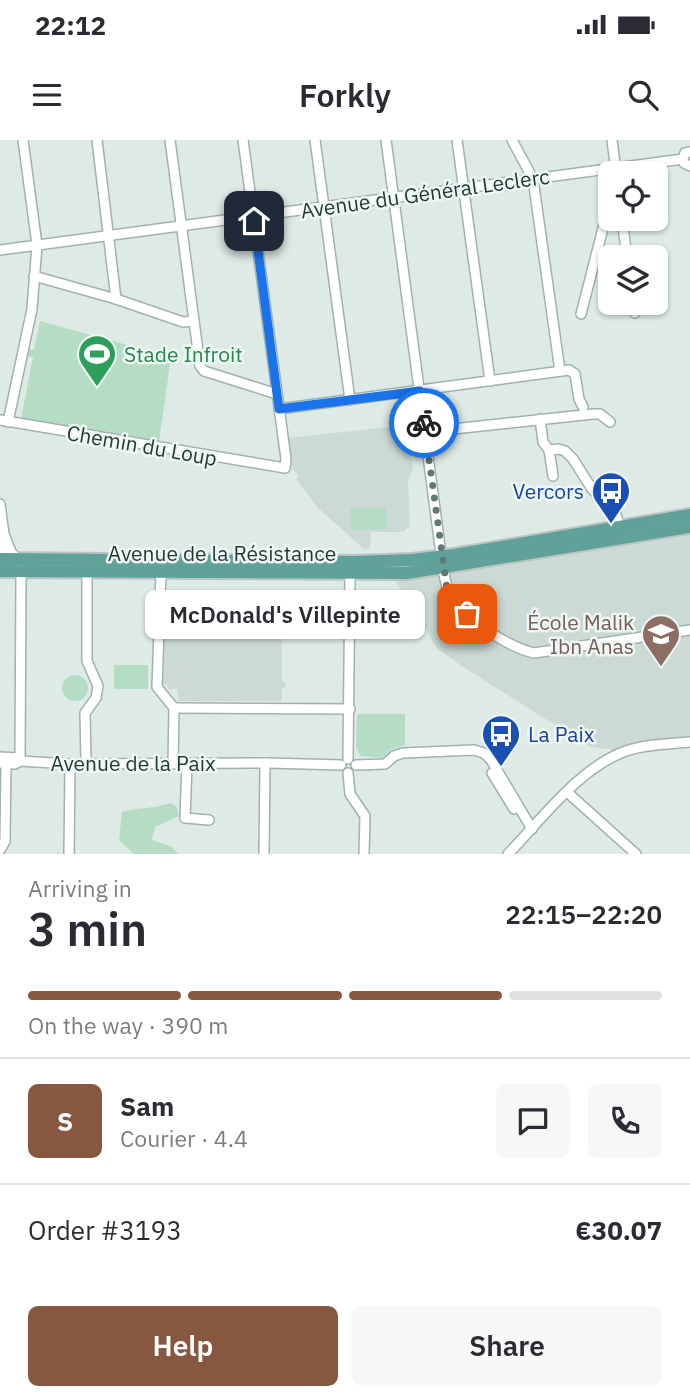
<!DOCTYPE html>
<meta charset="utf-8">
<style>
:root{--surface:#fff;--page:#f7f7f7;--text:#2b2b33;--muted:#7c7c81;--line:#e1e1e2;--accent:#87573f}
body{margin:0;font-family:"IBM Plex Sans",sans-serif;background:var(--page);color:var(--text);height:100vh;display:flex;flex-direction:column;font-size:26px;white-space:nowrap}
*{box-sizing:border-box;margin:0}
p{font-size:23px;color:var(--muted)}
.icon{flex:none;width:38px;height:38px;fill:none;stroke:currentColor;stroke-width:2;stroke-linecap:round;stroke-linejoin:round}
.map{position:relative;height:714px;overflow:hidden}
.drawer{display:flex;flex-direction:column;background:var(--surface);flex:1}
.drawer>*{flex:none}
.buttons{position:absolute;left:598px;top:21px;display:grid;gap:14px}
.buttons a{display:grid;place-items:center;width:70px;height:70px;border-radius:10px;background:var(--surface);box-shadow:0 2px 5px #0004;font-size:35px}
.pin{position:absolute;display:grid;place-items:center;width:60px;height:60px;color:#fff;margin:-30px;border-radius:14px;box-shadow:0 4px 10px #0006}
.courier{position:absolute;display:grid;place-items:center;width:70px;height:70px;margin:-35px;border:5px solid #1a73e8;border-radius:50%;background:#fff;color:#222;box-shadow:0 2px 9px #0007}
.bubble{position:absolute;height:49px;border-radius:10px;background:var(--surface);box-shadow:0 2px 5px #0004;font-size:23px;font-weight:600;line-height:49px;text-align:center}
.headline em{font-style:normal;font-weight:600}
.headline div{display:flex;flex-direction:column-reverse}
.headline{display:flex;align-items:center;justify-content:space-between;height:119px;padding:0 28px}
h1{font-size:46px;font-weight:600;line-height:52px}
.bar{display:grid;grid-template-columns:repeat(4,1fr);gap:10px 7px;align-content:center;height:84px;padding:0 28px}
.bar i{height:9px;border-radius:5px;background:var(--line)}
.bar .current{background:var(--accent)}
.bar p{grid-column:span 4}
.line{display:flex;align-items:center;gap:18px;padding:0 28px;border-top:2px solid var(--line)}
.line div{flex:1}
.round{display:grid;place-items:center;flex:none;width:74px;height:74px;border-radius:10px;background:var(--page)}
.cta{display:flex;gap:14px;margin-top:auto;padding:14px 28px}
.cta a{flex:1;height:80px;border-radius:10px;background:var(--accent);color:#fff;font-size:28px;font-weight:600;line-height:80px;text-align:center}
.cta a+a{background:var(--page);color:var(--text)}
.status{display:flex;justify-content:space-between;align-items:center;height:49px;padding:0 35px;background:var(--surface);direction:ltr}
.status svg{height:19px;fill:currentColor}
header{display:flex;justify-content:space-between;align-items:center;height:91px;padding:0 28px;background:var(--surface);font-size:32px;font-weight:600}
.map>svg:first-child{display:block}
.built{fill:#ccdad5}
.green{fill:#b5ddc5}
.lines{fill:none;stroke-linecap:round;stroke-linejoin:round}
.minor-casing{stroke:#a1b2ae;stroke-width:12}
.major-casing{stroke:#bcc4c3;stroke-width:16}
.minor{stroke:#fff;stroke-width:9}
.major{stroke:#60a299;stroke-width:12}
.done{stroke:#627874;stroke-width:7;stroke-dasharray:0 12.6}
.route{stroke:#1a73e8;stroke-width:9}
.labels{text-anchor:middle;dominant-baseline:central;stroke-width:5;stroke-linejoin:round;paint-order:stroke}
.street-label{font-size:21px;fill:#1f3a36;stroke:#eef7f4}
.leisure-label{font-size:21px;fill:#27864d;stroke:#eef7f4;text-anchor:start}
.transit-label{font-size:21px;fill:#164399;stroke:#eef7f4;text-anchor:end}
.education-label{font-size:21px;fill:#785e54;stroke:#eef7f4;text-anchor:end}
</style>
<div class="status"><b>22:12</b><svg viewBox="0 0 49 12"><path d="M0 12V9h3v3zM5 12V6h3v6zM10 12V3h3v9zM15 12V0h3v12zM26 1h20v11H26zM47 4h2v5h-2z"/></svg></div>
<header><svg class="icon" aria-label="menu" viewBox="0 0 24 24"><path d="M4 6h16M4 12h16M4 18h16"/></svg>Forkly<svg class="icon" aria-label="search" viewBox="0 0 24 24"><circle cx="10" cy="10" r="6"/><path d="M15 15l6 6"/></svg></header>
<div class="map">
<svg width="690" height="714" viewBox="0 0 690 714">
<rect width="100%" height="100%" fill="#deeae6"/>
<g class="built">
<path d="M407,285l1,5h4l3,23 -4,1 2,16 -5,10 2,46 -7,6h-32l-1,17h-6l-47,-42 -21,-28 3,-4 -7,-6 -4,-31z"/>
<path d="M690,395v207l-66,9 -34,-4 -127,-80 -26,-19 -42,-68z"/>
<path d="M164,486h84l1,4h33v51l3,1v6h-3v13h-104v-12h-10l-1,-5h-4z"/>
</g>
<g class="green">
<path d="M40,181l131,36 -12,85 -138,-23 12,-62 -7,-1 1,-7 7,1z"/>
<path d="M386,367l1,22 -36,1 -1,-22z"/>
<path d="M355,459l33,1v23h-32z"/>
<rect x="114" y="525" width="34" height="24"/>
<circle cx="75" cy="548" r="13"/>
<path d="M357,574h48v31l-13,4 -10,9 -22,-2 -4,-10z"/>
<path d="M170,663l7,4 2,9 -24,11 -3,13 20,7 6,7h-44l-15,-14 3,-28c16,-5 32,-3 48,-9z"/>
</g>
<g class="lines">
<defs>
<g id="minor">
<path d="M97,0l19,159"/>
<path d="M170,0l30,226 4,5 73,23"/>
<path d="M315,0l35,260"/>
<path d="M386,0l57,429c2,11 4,22 10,32 13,19 58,47 81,52l156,-23"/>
<path d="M457,0l33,241"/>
<path d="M512,0l21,39 27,192"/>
<path d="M612,0l4,32"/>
<path d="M690,12l-5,1 -2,6 1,4 6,3"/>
<path d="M622,79l5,38"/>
<path d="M0,110l683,-91"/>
<path d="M34,136l82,23 67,23 11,-1"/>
<path d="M633,163l2,10"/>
<path d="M581,174l30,-117"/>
<path d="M279,269l290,-39 6,4 4,25 4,8"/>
<path d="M540,279l3,23 6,8 4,26"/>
<path d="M0,280l285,48 1,-9 -43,-319"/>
<path d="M8,282l24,-113 5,-64 -14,-105"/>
<path d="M425,292l168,-18h7l10,8"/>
<path d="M549,310l9,-1 7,2 8,8 19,30 23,23 5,15"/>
<path d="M0,364l4,30 7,18 7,8 3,17 -1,184"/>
<path d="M1,424l1,-31"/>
<path d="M161,432l-4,115 17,21 -1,56"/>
<path d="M174,568l176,1"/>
<path d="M0,617l19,1"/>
<path d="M348,619l2,-186"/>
<path d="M0,623l15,1 5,-3 50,3 199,-1 72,2"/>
<path d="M86,623l-1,-50 11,-15 2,-12 -11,-25v-89"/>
<path d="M187,624l-2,54 24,2"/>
<path d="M356,625l29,-1 9,-8 9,-3 71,-3 10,3 7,7 41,69"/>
<path d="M348,633l2,21 15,22 -1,38"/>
<path d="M492,633l22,36"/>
<path d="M567,652l69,62"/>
<path d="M0,710l5,-9 1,-77"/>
<path d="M69,714l1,-90"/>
<path d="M264,714l1,-91"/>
<path d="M508,714c33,-34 72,-87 118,-103 20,-7 43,-7 64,-9"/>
</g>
<g id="major">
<path d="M0,419l354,3 58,-2 42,-5 236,-40"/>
<path d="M0,431l407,2 283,-46"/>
</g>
</defs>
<use href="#minor" class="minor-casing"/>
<use href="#major" class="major-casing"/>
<use href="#minor" class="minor"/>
<use href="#major" class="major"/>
</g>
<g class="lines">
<path class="done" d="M424,283l23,166 7,12 13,13"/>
<path class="route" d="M254,81l25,188 141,-18 4,32"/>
</g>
<defs>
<symbol id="stadium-pin" viewBox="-11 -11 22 30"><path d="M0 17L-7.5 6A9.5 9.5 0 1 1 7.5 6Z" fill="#2e9e5b" stroke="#eef7f4"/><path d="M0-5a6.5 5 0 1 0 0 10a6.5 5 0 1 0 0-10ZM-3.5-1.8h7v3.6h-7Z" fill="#fff"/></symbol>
<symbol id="bus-pin" viewBox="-11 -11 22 30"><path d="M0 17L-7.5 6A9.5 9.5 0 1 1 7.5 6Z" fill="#1a4fb4" stroke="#eef7f4"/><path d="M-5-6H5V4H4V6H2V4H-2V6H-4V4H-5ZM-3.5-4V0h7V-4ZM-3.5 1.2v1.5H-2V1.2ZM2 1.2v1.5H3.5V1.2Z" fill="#fff"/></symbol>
<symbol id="school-pin" viewBox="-11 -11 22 30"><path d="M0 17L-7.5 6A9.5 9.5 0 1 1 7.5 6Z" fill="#8d6e63" stroke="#eef7f4"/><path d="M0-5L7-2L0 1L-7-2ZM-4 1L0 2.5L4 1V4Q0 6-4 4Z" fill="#fff"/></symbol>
</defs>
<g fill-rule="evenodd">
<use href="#stadium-pin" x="75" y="192" width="44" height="60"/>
<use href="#bus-pin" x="589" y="329" width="44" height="60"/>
<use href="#school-pin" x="639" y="472" width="44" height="60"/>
<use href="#bus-pin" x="479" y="572" width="44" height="60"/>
</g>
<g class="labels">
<g class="street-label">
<text transform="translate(425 53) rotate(-8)">Avenue du Général Leclerc</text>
<text transform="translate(142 305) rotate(10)">Chemin du Loup</text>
<text x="222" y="413">Avenue de la Résistance</text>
<text x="133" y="623">Avenue de la Paix</text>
</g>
<g class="leisure-label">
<text x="124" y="214">Stade Infroit</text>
</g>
<g class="transit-label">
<text x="584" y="351">Vercors</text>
<text x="528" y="594" text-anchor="start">La Paix</text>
</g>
<g class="education-label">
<text x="634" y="482">École Malik<tspan x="634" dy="24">Ibn Anas</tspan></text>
</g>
</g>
</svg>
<div class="buttons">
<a><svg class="icon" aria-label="locate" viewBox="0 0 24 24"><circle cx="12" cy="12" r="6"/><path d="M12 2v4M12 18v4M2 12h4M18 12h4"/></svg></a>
<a><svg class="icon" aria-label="layers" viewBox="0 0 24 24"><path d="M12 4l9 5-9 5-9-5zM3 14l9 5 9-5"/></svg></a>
</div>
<div class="pin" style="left:467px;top:474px;background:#ea580c"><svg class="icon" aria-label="bag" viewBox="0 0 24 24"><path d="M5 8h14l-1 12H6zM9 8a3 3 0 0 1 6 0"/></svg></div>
<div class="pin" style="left:254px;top:81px;background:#1f2937"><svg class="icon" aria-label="home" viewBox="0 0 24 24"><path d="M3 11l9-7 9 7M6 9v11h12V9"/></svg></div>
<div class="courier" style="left:424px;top:283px"><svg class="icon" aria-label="bike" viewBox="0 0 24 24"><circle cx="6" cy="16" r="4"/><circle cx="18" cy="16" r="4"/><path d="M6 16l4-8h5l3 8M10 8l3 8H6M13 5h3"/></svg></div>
<div class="bubble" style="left:145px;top:450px;width:280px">McDonald's Villepinte</div>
</div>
<section class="drawer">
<div class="headline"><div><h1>3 min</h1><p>Arriving in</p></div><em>22:15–22:20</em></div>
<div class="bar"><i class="current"></i><i class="current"></i><i class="current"></i><i></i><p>On the way · 390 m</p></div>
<div class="line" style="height:126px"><b class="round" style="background:var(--accent);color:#fff">S</b><div><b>Sam</b><p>Courier · 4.4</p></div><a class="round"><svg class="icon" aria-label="chat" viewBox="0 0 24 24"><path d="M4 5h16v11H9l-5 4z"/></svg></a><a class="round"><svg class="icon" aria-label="phone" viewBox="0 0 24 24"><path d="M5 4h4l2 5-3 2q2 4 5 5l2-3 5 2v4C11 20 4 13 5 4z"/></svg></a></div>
<div class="line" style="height:91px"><div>Order #3193</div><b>€30.07</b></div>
<div class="cta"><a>Help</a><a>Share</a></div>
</section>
